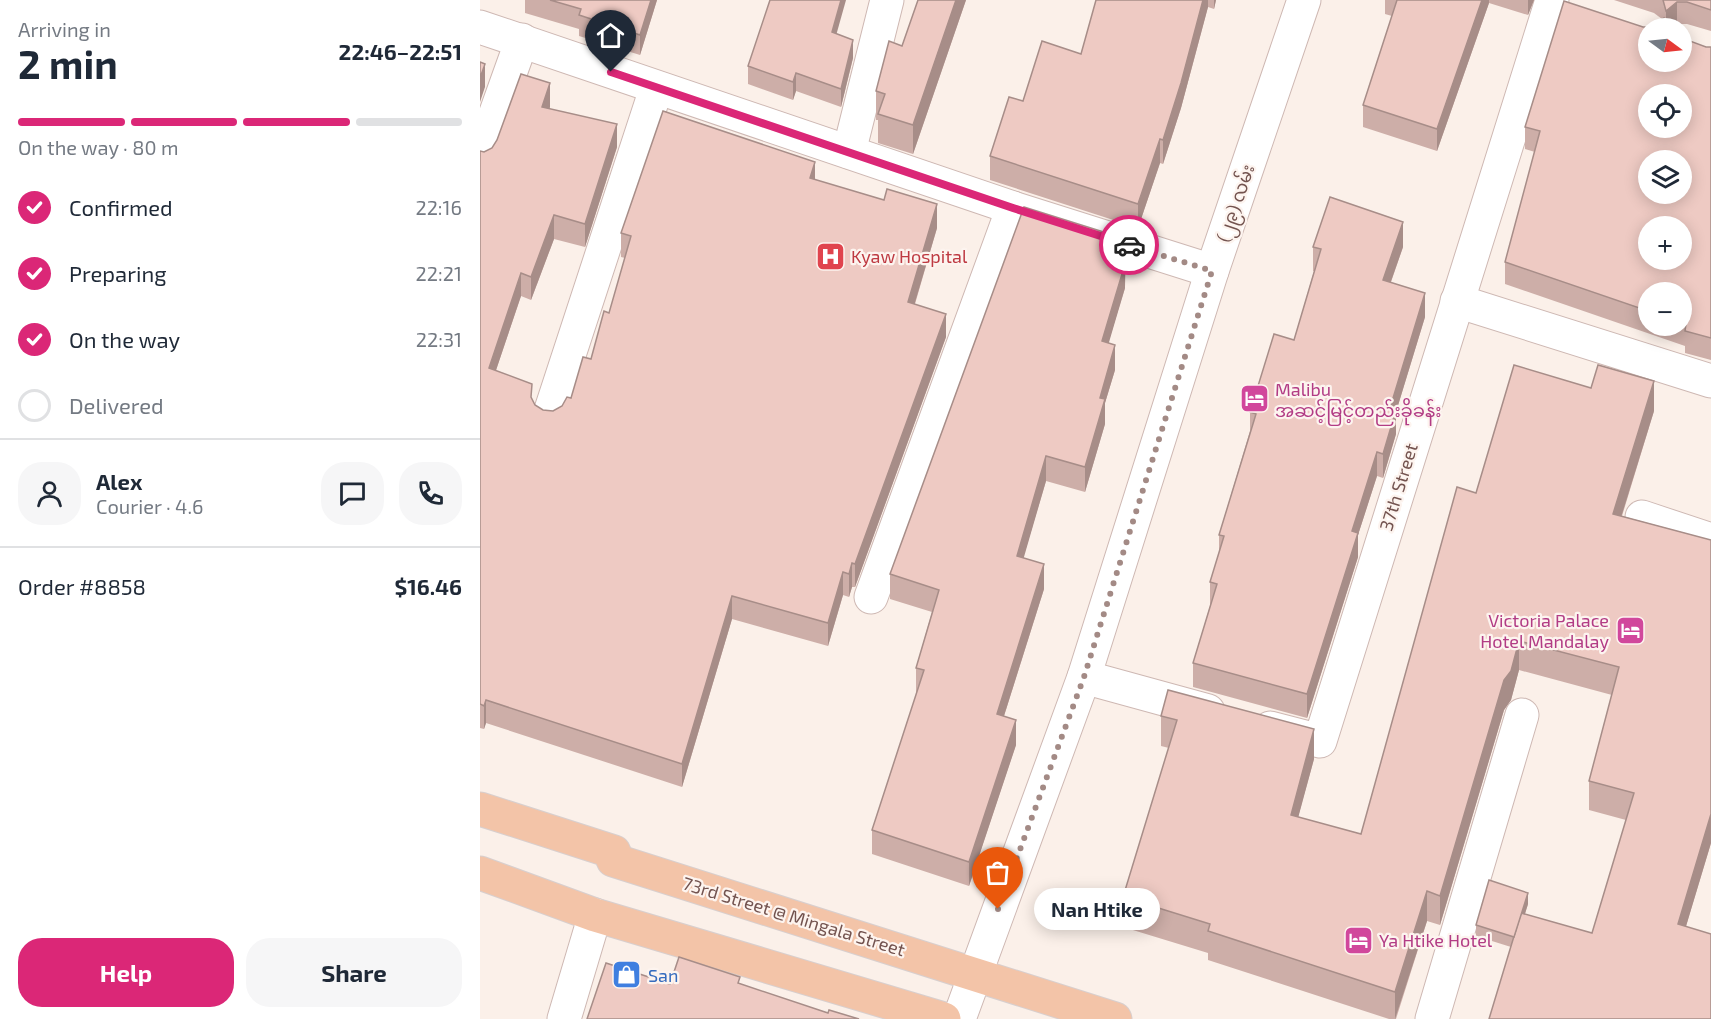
<!DOCTYPE html>
<meta charset="utf-8">
<style>
:root{--surface:#fff;--page:#f6f6f7;--text:#1f2937;--muted:#747a83;--line:#e0e1e3;--accent:#db2777}
body{margin:0;font-family:"Exo 2","Noto Sans Myanmar",sans-serif;background:var(--page);color:var(--text);height:100vh;display:flex;flex-direction:column;font-size:22px;white-space:nowrap}
*{box-sizing:border-box;margin:0}
p{font-size:20px;color:var(--muted)}
.icon{flex:none;width:33px;height:33px;fill:none;stroke:currentColor;stroke-width:2;stroke-linecap:round;stroke-linejoin:round}
.map{position:relative;flex:1;overflow:hidden}
.panel{display:flex;flex-direction:column;background:var(--surface);width:480px}
.panel>*{flex:none}
.needle{width:39px;rotate:105deg}
.buttons{position:absolute;left:1158px;top:18px;display:grid;gap:12px}
.buttons a{display:grid;place-items:center;width:54px;height:54px;border-radius:50%;background:var(--surface);box-shadow:0 3px 15px #0003;font-size:30px}
.pin{position:absolute;display:grid;place-items:center;width:51px;height:51px;color:#fff;margin:-62px -26px;border-radius:50% 50% 50% 0;rotate:-45deg;box-shadow:0 0 6px #0007}
.pin .icon{rotate:45deg}
.courier{position:absolute;display:grid;place-items:center;width:60px;height:60px;margin:-30px;border:4px solid #db2777;border-radius:50%;background:#fff;color:#222;box-shadow:0 2px 8px #0007}
.bubble{position:absolute;height:42px;border-radius:21px;background:var(--surface);box-shadow:0 3px 15px #0003;font-size:20px;font-weight:700;line-height:42px;text-align:center}
.summary em{font-style:normal;font-weight:700}
.summary div{display:flex;flex-direction:column-reverse}
.summary{display:flex;align-items:center;justify-content:space-between;height:102px;padding:0 18px}
h1{font-size:39px;font-weight:700;line-height:45px}
.bar{display:grid;grid-template-columns:repeat(4,1fr);gap:9px 6px;align-content:center;height:72px;padding:0 18px}
.bar i{height:8px;border-radius:4px;background:var(--line)}
.bar .on{background:var(--accent)}
.bar p{grid-column:span 4}
.line{display:flex;align-items:center;gap:15px;padding:0 18px;border-top:2px solid var(--line)}
.line div{flex:1}
.round{display:grid;place-items:center;flex:none;width:63px;height:63px;border-radius:24px;background:var(--page)}
ol{padding:0 18px;list-style:none}
li{display:flex;align-items:center;gap:18px;height:66px}
li p{margin-inline-start:auto}
li .icon{padding:6px;border-radius:50%;background:var(--accent);color:#fff;stroke-width:4}
li:last-child{color:var(--muted)}
li i{width:33px;height:33px;border:3px solid var(--line);border-radius:50%}
.button{display:flex;gap:12px;margin-top:auto;padding:12px 18px}
.button a{flex:1;height:69px;border-radius:24px;background:var(--accent);color:#fff;font-size:24px;font-weight:700;line-height:69px;text-align:center}
.button a+a{background:var(--page);color:var(--text)}
main{display:flex;flex:1;min-height:0}
.map>svg:first-child{display:block}
.lines{fill:none;stroke-linecap:round;stroke-linejoin:round}
.minor-casing{stroke:#ceb8b3;stroke-width:35}
.major-casing{stroke:#d8cfce;stroke-width:35}
.minor{stroke:#fff;stroke-width:33}
.major{stroke:#f3c4a8;stroke-width:33}
.wall{fill:#cdaea8;fill-rule:evenodd}
.shaded-wall{fill:#a78d88}
.building{fill:#eecac3;stroke:#a78d88;stroke-width:1.5;fill-rule:evenodd}
.done{stroke:#a38a85;stroke-width:6;stroke-dasharray:0 10.8}
.route{stroke:#db2777;stroke-width:8}
.labels{text-anchor:middle;dominant-baseline:central;stroke-width:4.5;stroke-linejoin:round;paint-order:stroke}
.street-label{font-size:18px;fill:#73534f;stroke:#fdf4ef}
.health-label{font-size:18px;fill:#be3a42;stroke:#fdf4ef;text-anchor:start}
.hotel-label{font-size:18px;fill:#b23c85;stroke:#fdf4ef;text-anchor:start}
.shop-label{font-size:18px;fill:#366cbe;stroke:#fdf4ef;text-anchor:start}
</style>
<main>
<section class="panel">
<div class="summary"><div><h1>2 min</h1><p>Arriving in</p></div><em>22:46–22:51</em></div>
<div class="bar"><i class="on"></i><i class="on"></i><i class="on"></i><i></i><p>On the way · 80 m</p></div>
<ol>
<li><svg class="icon" aria-label="check" viewBox="0 0 24 24"><path d="M5 12l5 5 9-10"/></svg>Confirmed<p>22:16</p></li>
<li><svg class="icon" aria-label="check" viewBox="0 0 24 24"><path d="M5 12l5 5 9-10"/></svg>Preparing<p>22:21</p></li>
<li><svg class="icon" aria-label="check" viewBox="0 0 24 24"><path d="M5 12l5 5 9-10"/></svg>On the way<p>22:31</p></li>
<li><i></i>Delivered</li>
</ol>
<div class="line" style="height:108px"><a class="round"><svg class="icon" aria-label="person" viewBox="0 0 24 24"><circle cx="12" cy="8" r="4"/><path d="M4 21q1-7 8-7t8 7"/></svg></a><div><b>Alex</b><p>Courier · 4.6</p></div><a class="round"><svg class="icon" aria-label="chat" viewBox="0 0 24 24"><path d="M4 5h16v11H9l-5 4z"/></svg></a><a class="round"><svg class="icon" aria-label="phone" viewBox="0 0 24 24"><path d="M5 4h4l2 5-3 2q2 4 5 5l2-3 5 2v4C11 20 4 13 5 4z"/></svg></a></div>
<div class="line" style="height:78px"><div>Order #8858</div><b>$16.46</b></div>
<div class="button"><a>Help</a><a>Share</a></div>
</section>
<div class="map">
<svg width="1231" height="1019" viewBox="0 0 1231 1019">
<rect width="100%" height="100%" fill="#fbf0e9"/>
<g class="lines">
<defs>
<g id="minor">
<path d="M0,27l533,181 199,63"/>
<path d="M369,152l38,-152"/>
<path d="M0,157l42,-117"/>
<path d="M977,301l254,80"/>
<path d="M69,416l107,-327"/>
<path d="M1162,517l69,23"/>
<path d="M391,597l142,-389"/>
<path d="M604,677l124,34"/>
<path d="M790,728l50,13 232,-741"/>
<path d="M84,1019l31,-104"/>
<path d="M479,1019l125,-342 128,-406 92,-271"/>
<path d="M952,1019l90,-304"/>
</g>
<g id="major">
<path d="M0,809l134,43 -1,8 502,159"/>
<path d="M0,873l115,42 349,104"/>
</g>
</defs>
<use href="#minor" class="minor-casing"/>
<use href="#major" class="major-casing"/>
<use href="#minor" class="minor"/>
<use href="#major" class="major"/>
</g>
<g class="wall">
<path d="M45,0h132l-17,55 -61,-19v-7l-54,-16z"/>
<path d="M438,0h48l-53,154 -35,-11v-23h-2v-29l26,-45z"/>
<path d="M616,0h120l-2,9 -6,-2 -27,101 -18,56 -3,-1 -22,65 -148,-48v-24l33,-55 58,-47z"/>
<path d="M905,0h149l-6,15 -39,-12 -52,148 -74,-24v-22l29,-89 -7,-2z"/>
<path d="M1134,0h97v31l-24,-7h-10l-5,4h-24l58,19h5v313l-26,-7v-7l-180,-62v-22l30,-110 -10,-3v-22l118,-100h9l10,-8 -8,-6zM1168,292h34v34h-34z"/>
<path d="M357,34l16,24 -12,49 -45,-16 -3,9 -45,-16v-18z"/>
<path d="M70,107v2l67,38 -32,100 -31,-8 -23,61 -10,-4 -25,74 36,29 3,6 8,5 10,1 9,-5 9,-8 20,-39 18,-46 16,-55 -4,-1v-24l194,-53 122,48 -22,76 31,33 -91,250h-3l-3,10 -6,-2 -15,51 -96,-27 -50,168 -196,-64 -2,6 -4,-1v-577l4,1 8,-4z"/>
<path d="M833,247h90l-12,35 34,35 -29,95v22l-13,44 -6,-2 -19,59v22l-51,161 -114,-31v-24l17,-57v-24l9,-29v-18l31,-104v-19l44,-72 20,-69h-1z"/>
<path d="M646,264l-1,3v21l-17,55 7,27 -10,33v21l-20,68 -39,-11 -23,77 21,31 -40,127 12,29 -47,141 -97,-32v-24l45,-138h-1v-24l16,-56 -42,-13v-25z"/>
<path d="M1174,411l-32,105 89,24v303l-25,83 -175,21 -35,-11v-11l52,-21 -3,10 67,19 34,-113 -37,-10v-29l23,-86 -93,-25 -8,30 -7,10 -64,215 -13,-4 -31,98h-7l-181,-59v-7l-85,-26v-30l46,-149 -8,-2v-30l153,43 -16,58 63,17 115,-341z"/>
</g>
<g class="shaded-wall">
<path d="M171,0h6l-17,55v-20z"/>
<path d="M361,0h5l-14,50v-18z"/>
<path d="M476,0h10l-53,154v-29z"/>
<path d="M723,0h5v7l-27,101 -18,56v-24z"/>
<path d="M734,0h2l-2,9z"/>
<path d="M1002,0h7v3l-52,148v-22z"/>
<path d="M1048,0h6l-6,15z"/>
<path d="M1197,2v22l-5,4h-6v-17z"/>
<path d="M373,40v18l-12,49v-18z"/>
<path d="M5,64v23l-5,15v-24z"/>
<path d="M316,73v18l-3,9v-18z"/>
<path d="M70,83v24l-8,23v-23z"/>
<path d="M137,124v23l-32,100v-23z"/>
<path d="M680,139v24l-22,65v-24z"/>
<path d="M335,162v24l-5,-8z"/>
<path d="M457,204v24l-29,98v-24z"/>
<path d="M74,215v24l-23,61v-23z"/>
<path d="M923,222v25l-20,57v-24z"/>
<path d="M646,239l-1,49 -23,78v-25l17,-79z"/>
<path d="M41,273v23l-32,95v-23z"/>
<path d="M945,293v24l-29,95v22l-13,44v-24l7,-46z"/>
<path d="M466,314v23l-91,250v-23z"/>
<path d="M635,345v25l-10,33v21l-20,68v-25l15,-69z"/>
<path d="M1174,381v30l-41,132v-29z"/>
<path d="M897,452v24l-19,59v22l-51,161v-24l45,-163z"/>
<path d="M566,456v25l-29,100v-25z"/>
<path d="M372,563v24l-3,10v-23z"/>
<path d="M564,564v25l-47,149v-24z"/>
<path d="M363,572v23l-15,51v-23z"/>
<path d="M252,596v23l-50,168v-23z"/>
<path d="M1039,641v29l-8,30 -7,10 -64,215v-29l64,-216z"/>
<path d="M6,700v23l-2,6v-23z"/>
<path d="M536,720v25l-47,141v-24z"/>
<path d="M834,729v30l-23,85v-29z"/>
<path d="M1231,814v29l-33,110v-29z"/>
<path d="M947,891v30l-32,98v-27z"/>
<path d="M1048,893v11l-14,44v-11z"/>
</g>
<g class="building">
<path d="M70,0h101l-11,35 -61,-20 2,-6z"/>
<path d="M290,0h71l-9,32 21,8 -12,49 -45,-16 -3,9 -45,-16z"/>
<path d="M438,0h38l-43,125 -35,-11 7,-20 -9,-3 13,-50 13,5z"/>
<path d="M616,0h107l-22,83 -18,57 -3,-1 -22,65 -148,-48 19,-59 14,4 19,-60 39,13z"/>
<path d="M917,0h85l-45,129 -74,-24z"/>
<path d="M1183,0h48v10l-24,-8h-10l-11,9z"/>
<path d="M1084,1l79,26h9l12,-9 3,10h-19v34h34v-24l24,9h5v291l-26,-7 1,-7 -4,-1v-31h-34v19l-143,-49 35,-131 -15,-4zM1168,94h34v34h-34zM1168,160h34v34h-34zM1168,226h34v34h-34z"/>
<path d="M0,62l5,2 -5,14z"/>
<path d="M41,74l29,9 -8,24 75,17 -32,100 -31,-9 -23,62 -10,-4 -32,95 43,16 -1,13 4,8 8,5 10,1 9,-5 5,-9 4,1 12,-41 8,2 13,-48 5,2 22,-77 -10,-3 42,-122 152,51 -5,16 74,22 3,-11 50,15 -29,98 38,12 -91,250 -3,-1 -3,11 -6,-2 -15,51 -96,-27 -50,168 -196,-64 -2,6 -4,-2v-553l4,1 8,-4 5,-8z"/>
<path d="M850,197l73,25 -20,58 42,13 -35,115 6,2 -13,44 -6,-2 -25,79 6,2 -51,161 -114,-31 24,-79 -7,-2 14,-46 -5,-1 37,-121 -6,-2 24,-78 20,6 27,-91 -8,-2z"/>
<path d="M544,207l102,32 -7,23 6,2 -23,77 13,4 -15,53 5,1 -20,68 -39,-11 -29,100 27,8 -47,150 19,6 -47,142 -97,-32 52,-160 -8,-2 23,-78 -49,-16z"/>
<path d="M1034,365l77,23 7,-23 56,16 -41,133 98,26v274l-33,110 33,10v85h-222l32,-106 71,20 42,-140 -45,-12 30,-114 -100,-26 -8,30 -7,9 -64,216 -13,-5 -32,101 -187,-61 2,-7 -87,-27 54,-177 -16,-4 7,-26 146,39 -23,86 70,19 96,-347 19,6z"/>
<path d="M1009,880l39,13 -14,44 -38,-12z"/>
<path d="M199,957l61,20 -2,6 90,30 1,-3 30,9h-272l19,-56 64,21z"/>
</g>
<g class="lines">
<path class="done" d="M518,909l86,-232 128,-406 -83,-26"/>
<path class="route" d="M131,72l402,136 116,37"/>
</g>
<defs>
<symbol id="hospital-square" viewBox="-11 -11 22 22"><rect x="-9" y="-9" width="18" height="18" rx="4" fill="#e0444e" stroke="#fdf4ef"/><path d="M-5-5h3v3.5h4V-5h3V5h-3V1.5h-4V5h-3Z" fill="#fff"/></symbol>
<symbol id="hotel-square" viewBox="-11 -11 22 22"><rect x="-9" y="-9" width="18" height="18" rx="4" fill="#d1479c" stroke="#fdf4ef"/><path d="M-6-4.5h1.5V1H6V5H4.5V3h-9V5H-6ZM-4 0a1.8 1.8 0 1 1 3.6 0ZM.5 0V-2.5h3Q6-2.5 6 0Z" fill="#fff"/></symbol>
<symbol id="shop-square" viewBox="-11 -11 22 22"><rect x="-9" y="-9" width="18" height="18" rx="4" fill="#3f7fe0" stroke="#fdf4ef"/><path d="M-5-2.5h2.3a2.7 3.5 0 0 1 5.4 0H5L5.5 6h-11ZM-1.5-2.5h3a1.5 2.3 0 0 0-3 0Z" fill="#fff"/></symbol>
</defs>
<g fill-rule="evenodd">
<use href="#hospital-square" x="334" y="240" width="33" height="33"/>
<use href="#hotel-square" x="758" y="382" width="33" height="33"/>
<use href="#hotel-square" x="1134" y="614" width="33" height="33"/>
<use href="#hotel-square" x="862" y="924" width="33" height="33"/>
<use href="#shop-square" x="130" y="958" width="33" height="33"/>
</g>
<g class="labels">
<g class="street-label">
<text transform="translate(755 203) rotate(-71)">(၂၉) လမ်း</text>
<text transform="translate(918 487) rotate(-73)">37th Street</text>
<text transform="translate(314 916) rotate(17)">73rd Street @ Mingala Street</text>
</g>
<g class="health-label">
<text x="371" y="256">Kyaw Hospital</text>
</g>
<g class="hotel-label">
<text x="795" y="389">Malibu<tspan x="795" dy="21">အဆင့်မြင့်တည်းခိုခန်း</tspan></text>
<text x="1129" y="620" text-anchor="end">Victoria Palace<tspan x="1129" dy="21">Hotel Mandalay</tspan></text>
<text x="899" y="940">Ya Htike Hotel</text>
</g>
<g class="shop-label">
<text x="168" y="975">San</text>
</g>
</g>
</svg>
<div class="buttons">
<a><svg class="needle" viewBox="-14 -14 28 28"><path d="M0-13l5 13h-10z" fill="#e53935"/><path d="M0 13l5-13h-10z" fill="#747a83"/></svg></a>
<a><svg class="icon" aria-label="locate" viewBox="0 0 24 24"><circle cx="12" cy="12" r="6"/><path d="M12 2v4M12 18v4M2 12h4M18 12h4"/></svg></a>
<a><svg class="icon" aria-label="layers" viewBox="0 0 24 24"><path d="M12 4l9 5-9 5-9-5zM3 14l9 5 9-5"/></svg></a>
<a>+</a>
<a>−</a>
</div>
<div class="pin" style="left:518px;top:909px;background:#ea580c"><svg class="icon" aria-label="bag" viewBox="0 0 24 24"><path d="M5 8h14l-1 12H6zM9 8a3 3 0 0 1 6 0"/></svg></div>
<div class="pin" style="left:131px;top:72px;background:#1f2937"><svg class="icon" aria-label="home" viewBox="0 0 24 24"><path d="M3 11l9-7 9 7M6 9v11h12V9"/></svg></div>
<div class="courier" style="left:649px;top:245px"><svg class="icon" aria-label="car" viewBox="0 0 24 24"><path d="M5 17H2v-5l4-1 3-4h7l3 4 3 1v5h-3M9 17h6M6 11h13"/><circle cx="7" cy="17" r="2"/><circle cx="17" cy="17" r="2"/></svg></div>
<div class="bubble" style="left:554px;top:888px;width:126px">Nan Htike</div>
</div>
</main>
